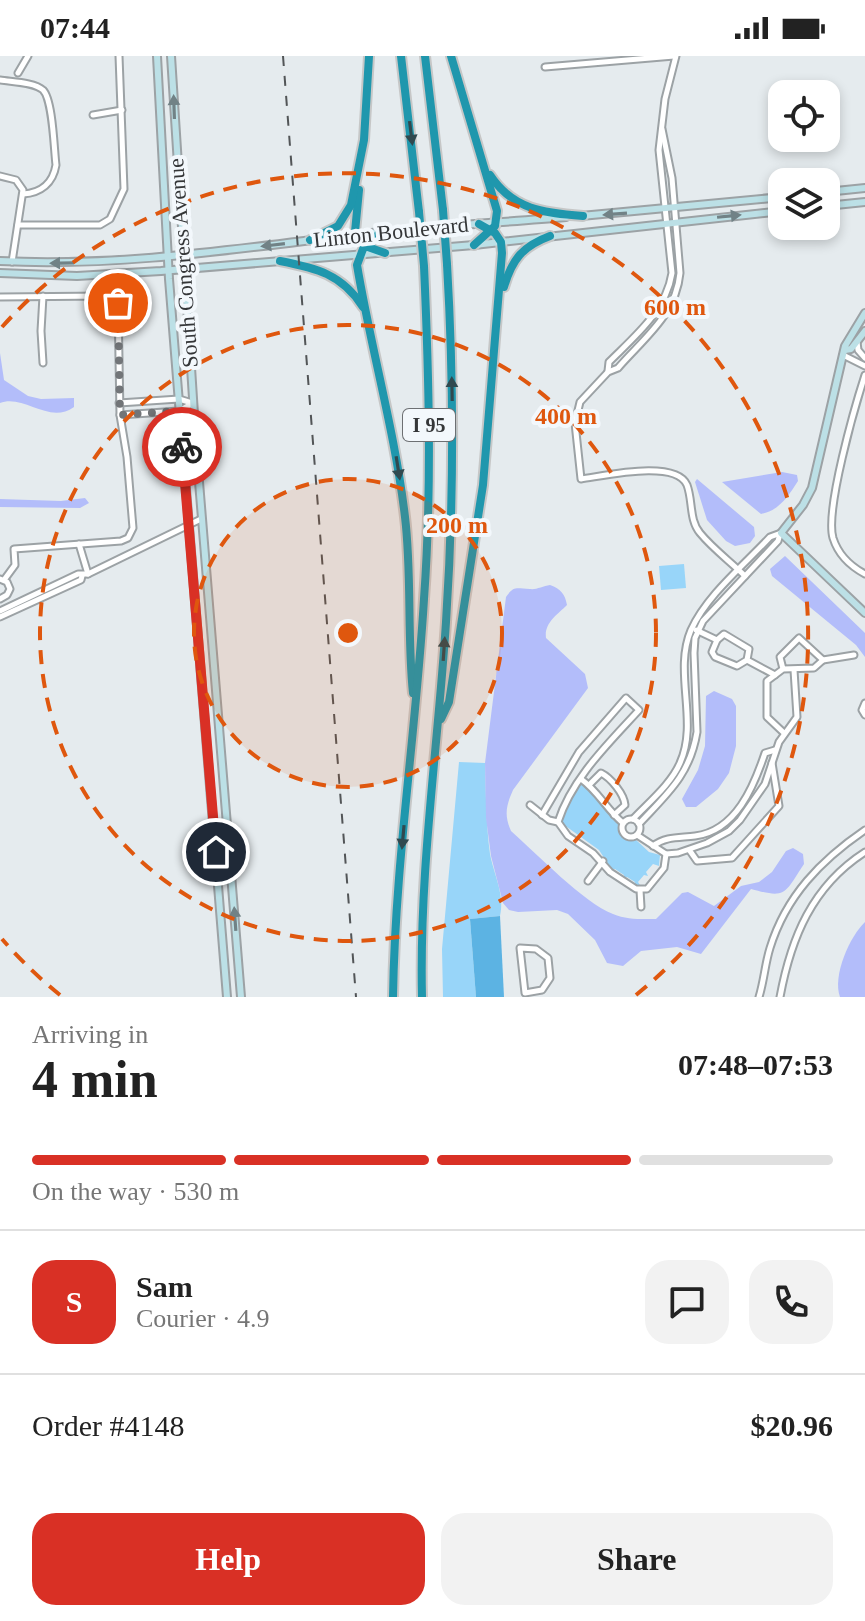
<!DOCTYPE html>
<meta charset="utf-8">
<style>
:root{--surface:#fff;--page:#f2f2f2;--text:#222;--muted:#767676;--line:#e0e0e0;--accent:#d93025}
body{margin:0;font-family:"Times New Roman",serif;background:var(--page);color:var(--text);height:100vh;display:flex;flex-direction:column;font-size:30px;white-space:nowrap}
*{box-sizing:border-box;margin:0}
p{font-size:26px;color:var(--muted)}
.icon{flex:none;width:44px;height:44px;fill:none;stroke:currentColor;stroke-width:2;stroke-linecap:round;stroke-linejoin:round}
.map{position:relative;height:941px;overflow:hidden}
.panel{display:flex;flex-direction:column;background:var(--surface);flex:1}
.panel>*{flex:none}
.tools{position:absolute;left:768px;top:24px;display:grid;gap:16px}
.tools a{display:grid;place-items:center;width:72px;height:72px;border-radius:16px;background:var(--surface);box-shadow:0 4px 12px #0003;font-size:40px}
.pin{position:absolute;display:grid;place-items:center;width:68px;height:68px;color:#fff;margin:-34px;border:4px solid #fff;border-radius:50%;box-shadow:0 2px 8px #0007}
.courier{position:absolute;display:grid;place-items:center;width:80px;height:80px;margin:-40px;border:6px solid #d93025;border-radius:50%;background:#fff;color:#222;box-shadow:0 2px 10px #0007}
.overview em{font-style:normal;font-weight:600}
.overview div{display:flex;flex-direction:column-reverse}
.overview{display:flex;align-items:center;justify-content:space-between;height:136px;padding:0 32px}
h1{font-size:52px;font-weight:600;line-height:60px}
.bar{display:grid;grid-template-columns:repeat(4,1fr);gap:12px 8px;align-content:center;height:96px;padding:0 32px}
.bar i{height:10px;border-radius:6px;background:var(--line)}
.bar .on{background:var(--accent)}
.bar p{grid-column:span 4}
.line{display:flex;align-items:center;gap:20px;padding:0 32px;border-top:2px solid var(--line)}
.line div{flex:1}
.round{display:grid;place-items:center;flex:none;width:84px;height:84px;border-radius:24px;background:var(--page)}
.cta{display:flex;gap:16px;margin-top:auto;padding:16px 32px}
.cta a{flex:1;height:92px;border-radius:24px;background:var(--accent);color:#fff;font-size:32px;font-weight:600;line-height:92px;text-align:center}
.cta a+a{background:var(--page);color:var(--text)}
.status{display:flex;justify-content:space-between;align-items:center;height:56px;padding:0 40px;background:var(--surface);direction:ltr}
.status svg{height:22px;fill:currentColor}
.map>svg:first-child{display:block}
.green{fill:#98d5f9}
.forest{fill:#5cb3e3}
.water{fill:#b3bdfa}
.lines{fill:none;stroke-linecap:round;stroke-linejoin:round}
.street-casing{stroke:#9ca2a5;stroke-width:9}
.secondary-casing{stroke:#9ca2a5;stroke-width:10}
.highway-casing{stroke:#c6c7c7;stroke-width:12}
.street{stroke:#fff;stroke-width:5}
.secondary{stroke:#bce0e6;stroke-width:6}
.highway{stroke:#1f97ad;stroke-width:8}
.rail{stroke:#525557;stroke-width:2;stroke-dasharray:10 10;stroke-linecap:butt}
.highway-bridge-casing{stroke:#c6c7c7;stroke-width:12;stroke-linecap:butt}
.highway-bridge{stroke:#1f97ad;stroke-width:8}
.oneway{fill:#718286}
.oneway2{fill:#30494f}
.done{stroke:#727578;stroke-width:8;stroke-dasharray:0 14.4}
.route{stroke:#d93025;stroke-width:10}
.ring{fill:none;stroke:#df570e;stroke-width:4;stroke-dasharray:14 10}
.labels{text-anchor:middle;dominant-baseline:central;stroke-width:8;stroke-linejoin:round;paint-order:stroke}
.shield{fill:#f3f8fc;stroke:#6d7073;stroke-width:2}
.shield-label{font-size:20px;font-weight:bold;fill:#343638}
.street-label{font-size:22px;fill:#343638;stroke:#f3f8fc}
.centre{fill:#df570e;stroke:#f3f8fc;stroke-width:4}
.ring-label{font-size:24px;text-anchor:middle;font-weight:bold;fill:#df570e;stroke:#f3f8fc;stroke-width:8;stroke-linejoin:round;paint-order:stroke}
</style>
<div class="status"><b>07:44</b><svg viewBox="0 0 49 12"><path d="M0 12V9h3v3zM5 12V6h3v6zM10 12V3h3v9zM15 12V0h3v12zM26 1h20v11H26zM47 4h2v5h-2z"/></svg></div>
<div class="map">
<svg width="865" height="941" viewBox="0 0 865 941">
<rect width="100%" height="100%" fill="#e5ebee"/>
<g class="green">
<path d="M684,508l2,24 -25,2 -2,-24z"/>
<path d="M459,706l26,1c1,31 1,61 5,91 4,21 15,41 10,62l-30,3 6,78h-33l-1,-48z"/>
<path d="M581,728l22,19 16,22 4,12 12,2 14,13 11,3 -1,11 -6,-2 -7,8 2,4 -4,-1 -6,7 2,3 -2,2 -5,-1 2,-4 -8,-5 -4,2 1,-4 -9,-6 -3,1 -13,-20 -32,-23 -3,3 -3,-8 3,-13z"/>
</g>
<path class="forest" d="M500,860l4,81h-28l-6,-78z"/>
<g class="water">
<path d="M0,297l4,27 24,16 13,3 33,-1v9c-25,18 -50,-13 -74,-4z"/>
<path d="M782,416l15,3 1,6c-9,14 -19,30 -37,33l-39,-32z"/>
<path d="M697,423l57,48 1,9 -5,7 -15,3 -9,-5 -19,-21 -12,-38z"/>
<path d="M85,442l4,5 -9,5 -80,-1v-8l61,2z"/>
<path d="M785,500l80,77v24l-9,-12 -84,-69 -2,-7z"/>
<path d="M550,529c11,4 15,9 17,20 -10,10 -23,18 -21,33l39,36 3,14 -75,102c-7,16 -9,25 -2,41 25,22 73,72 102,83 14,6 29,5 43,5l26,-26 6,-1 26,14 27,-20 18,-4 13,-10 14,-21 7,-3 10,6 1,10c-20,30 -17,35 -53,25l-50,65 -24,-7 -36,4 -18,15 -16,-3 -12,-23 -27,-26 -11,-4 -39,2 -9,-2 -6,-7 -12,-47 -5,-38 -1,-55 21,-166c8,-12 11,-8 24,-8 6,1 13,-3 20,-4z"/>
<path d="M714,635l18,8 4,7v40l-7,27 -11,16 -22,18h-10l-4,-8 16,-29 7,-24 1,-50z"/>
<path d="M865,866v75h-25c-8,-21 10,-61 25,-75z"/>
</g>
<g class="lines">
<defs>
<g id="street">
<path d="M545,11l129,-11"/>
<path d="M18,17l10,-17"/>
<path d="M0,24c12,2 34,2 43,10 10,10 11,60 13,75 -3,18 -15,28 -33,29"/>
<path d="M93,59l29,-5"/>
<path d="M662,73l10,49 8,95c-4,42 -36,65 -62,95l-10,4 -28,30 -5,21 6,56c23,-3 95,-20 106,6 6,16 2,35 13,48 13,16 31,29 45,43"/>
<path d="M0,120l16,4 7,10 -11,72"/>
<path d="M18,169h82l10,-6 14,-30 -5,-133"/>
<path d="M43,240l-2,35 2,32"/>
<path d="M0,241l105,-1 8,1 5,6 2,112 7,42 6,71 -5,10 -7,3 -107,8 1,16 -11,15"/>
<path d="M857,286l1,8 7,8"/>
<path d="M843,299l22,11"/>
<path d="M608,315l1,-9c26,-26 57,-51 63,-89l-13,-123 6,-51 11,-43"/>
<path d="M865,319c-10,31 -40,135 -32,163 5,16 17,28 32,36"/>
<path d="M119,347l60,-4 13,4"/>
<path d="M120,359l59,-4 14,-8"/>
<path d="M79,488l9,30"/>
<path d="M0,523l7,3 3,7 -3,6 -7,4"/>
<path d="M0,555l78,-37h10l113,-55"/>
<path d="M0,561l81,-37 1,-4"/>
<path d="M696,574l21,10"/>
<path d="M747,604l2,-11 -25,-15 -7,6 -5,12 3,5 22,9 10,-6 28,15"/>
<path d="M823,604l31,-5"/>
<path d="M783,613l-3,-12 19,-19 24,22 -9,8 -31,1 -16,12v36l17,16"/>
<path d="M865,647l-3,7 3,5"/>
<path d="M581,723c17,12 26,31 42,44"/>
<path d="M589,729l12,-12c10,5 23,21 24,32l-11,10"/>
<path d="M530,749l19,15 9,2"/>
<path d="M542,759l37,-63 47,-54 13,12c-30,33 -67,68 -81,112l10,14 25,17 17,19 26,17h11l17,-21 2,-14"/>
<circle cx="631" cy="772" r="9"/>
<path d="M633,763c16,-17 38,-35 47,-56 19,-41 -7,-91 11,-133 16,-35 52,-64 79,-93l11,-4"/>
<path d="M639,768c28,-30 51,-49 58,-92l-3,-79 1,-15 8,-17 75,-80 2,-7"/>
<path d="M637,779l29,19 12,-1 29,-10 22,-12 11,-11 25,-36 14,-42 18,-25 -3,-47"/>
<path d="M653,790c13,-10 27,-8 42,-10 41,-5 59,-50 70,-83l10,-3"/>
<path d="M690,795l7,10 35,-3 47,-52 -7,-43"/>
<path d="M588,825l15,-20"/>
<path d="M640,834l1,17"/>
<path d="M520,892l16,1 12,9 2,20 -8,12 -17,3z"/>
<path d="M759,941c5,-16 6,-33 11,-49 16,-52 51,-88 95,-118"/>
<path d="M780,941c11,-59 32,-111 85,-145"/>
</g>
<g id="secondary">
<path d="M157,0l12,223 58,718"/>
<path d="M171,0l25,389 45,552"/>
<path d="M826,136l39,-4"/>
<path d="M826,150l39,-4"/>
<path d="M581,160l201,-19"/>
<path d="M0,205c118,6 236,-12 353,-26 71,-8 142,-12 213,-18"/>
<path d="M0,217l77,3 84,-5 313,-26 308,-34"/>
<path d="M865,257l-20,33 -33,142 -9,17 -22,28 84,80"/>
<path d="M845,294l6,-1 14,-18"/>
</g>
<g id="highway">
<path d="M401,0l18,156"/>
<path d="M425,0l18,154"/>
<path d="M451,0l46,155 -2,15 -21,19"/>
<path d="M490,119c23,35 54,38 93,41"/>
<path d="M359,134l-4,42 10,14 20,7"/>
<path d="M381,176l-18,17 -6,16c14,84 38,167 48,252 7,58 2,118 8,176"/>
<path d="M310,184l28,-14 13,-21 13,-65 5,-84"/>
<path d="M280,205c36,7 62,13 83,46"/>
<path d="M504,231c8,-28 19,-41 46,-51"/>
<path d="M441,663l8,-17 34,-217 19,-232 -1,-11 -6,-9 -16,-9"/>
<path d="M393,941c2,-133 23,-265 31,-398 8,-111 5,-222 0,-333"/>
<path d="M422,941c-3,-126 16,-250 24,-375 8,-120 8,-239 1,-358"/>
</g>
</defs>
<use href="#street" class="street-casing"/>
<use href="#secondary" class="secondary-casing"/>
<use href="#highway" class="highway-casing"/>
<use href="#street" class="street"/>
<use href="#secondary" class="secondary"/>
<use href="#highway" class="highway"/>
<path class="rail" d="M283,0l73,941"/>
<defs>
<g id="highway-bridge">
<path d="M443,154l4,54"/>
<path d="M419,156l5,54"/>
</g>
</defs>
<use href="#highway-bridge" class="highway-bridge-casing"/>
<use href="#highway-bridge" class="highway-bridge"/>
</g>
<defs><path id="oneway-solid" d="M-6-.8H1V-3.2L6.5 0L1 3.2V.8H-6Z" transform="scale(2)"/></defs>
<g class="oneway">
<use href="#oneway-solid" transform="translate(174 51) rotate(-92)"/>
<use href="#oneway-solid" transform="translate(615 158) rotate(176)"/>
<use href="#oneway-solid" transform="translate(729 160) rotate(-6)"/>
<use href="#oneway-solid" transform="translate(273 189) rotate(173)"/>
<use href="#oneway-solid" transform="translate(62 207) rotate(179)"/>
<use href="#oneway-solid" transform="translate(235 863) rotate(-94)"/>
</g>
<g class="oneway2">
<use href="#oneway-solid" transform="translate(411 77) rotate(83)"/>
<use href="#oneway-solid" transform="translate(452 333) rotate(-91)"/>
<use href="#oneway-solid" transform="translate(398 412) rotate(81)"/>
<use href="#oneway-solid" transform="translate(444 593) rotate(-86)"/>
<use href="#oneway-solid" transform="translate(403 781) rotate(95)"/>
</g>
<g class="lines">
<path class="done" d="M118,247l2,112 59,-4 3,36"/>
<path class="route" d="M182,391l34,405"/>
</g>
<circle cx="348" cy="577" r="154" fill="#df570e" fill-opacity=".12"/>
<g class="ring">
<circle cx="348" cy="577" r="154"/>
<circle cx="348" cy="577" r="308"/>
<path d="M60 939A462 462 0 0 1 2 883M2 271A462 462 0 1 1 636 939"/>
</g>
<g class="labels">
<rect class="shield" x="403" y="353" width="52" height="32" rx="6"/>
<g class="shield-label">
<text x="429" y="369">I 95</text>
</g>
<g class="street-label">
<text transform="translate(391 176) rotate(-6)">Linton Boulevard</text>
<text transform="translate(183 207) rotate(-94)">South Congress Avenue</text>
</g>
</g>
<circle cx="348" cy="577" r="12" class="centre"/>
<g class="ring-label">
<text x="675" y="259">600 m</text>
<text x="566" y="368">400 m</text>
<text x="457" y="477">200 m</text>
</g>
</svg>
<div class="tools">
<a><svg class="icon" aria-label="locate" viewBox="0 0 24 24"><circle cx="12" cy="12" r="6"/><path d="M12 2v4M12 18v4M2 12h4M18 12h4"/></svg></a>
<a><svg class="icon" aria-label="layers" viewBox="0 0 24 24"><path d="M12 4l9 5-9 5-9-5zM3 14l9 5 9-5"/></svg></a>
</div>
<div class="pin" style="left:118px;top:247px;background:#ea580c"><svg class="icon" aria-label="bag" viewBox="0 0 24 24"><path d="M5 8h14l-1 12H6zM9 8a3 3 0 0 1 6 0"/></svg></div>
<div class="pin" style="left:216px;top:796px;background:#1f2937"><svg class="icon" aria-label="home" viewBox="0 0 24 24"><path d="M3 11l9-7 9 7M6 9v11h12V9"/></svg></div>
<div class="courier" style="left:182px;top:391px"><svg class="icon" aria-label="bike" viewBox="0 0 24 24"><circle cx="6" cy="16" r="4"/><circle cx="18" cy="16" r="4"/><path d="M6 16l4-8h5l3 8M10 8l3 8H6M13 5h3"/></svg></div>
</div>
<section class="panel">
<div class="overview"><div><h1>4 min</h1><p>Arriving in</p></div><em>07:48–07:53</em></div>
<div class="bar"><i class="on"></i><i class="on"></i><i class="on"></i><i></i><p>On the way · 530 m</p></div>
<div class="line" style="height:144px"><b class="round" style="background:var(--accent);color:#fff">S</b><div><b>Sam</b><p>Courier · 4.9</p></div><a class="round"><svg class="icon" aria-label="chat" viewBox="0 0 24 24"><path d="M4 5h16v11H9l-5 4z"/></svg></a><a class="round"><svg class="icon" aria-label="phone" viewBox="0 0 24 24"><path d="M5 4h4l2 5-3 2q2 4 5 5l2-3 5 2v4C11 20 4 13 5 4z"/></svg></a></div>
<div class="line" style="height:104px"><div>Order #4148</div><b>$20.96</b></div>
<div class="cta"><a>Help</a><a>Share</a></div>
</section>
